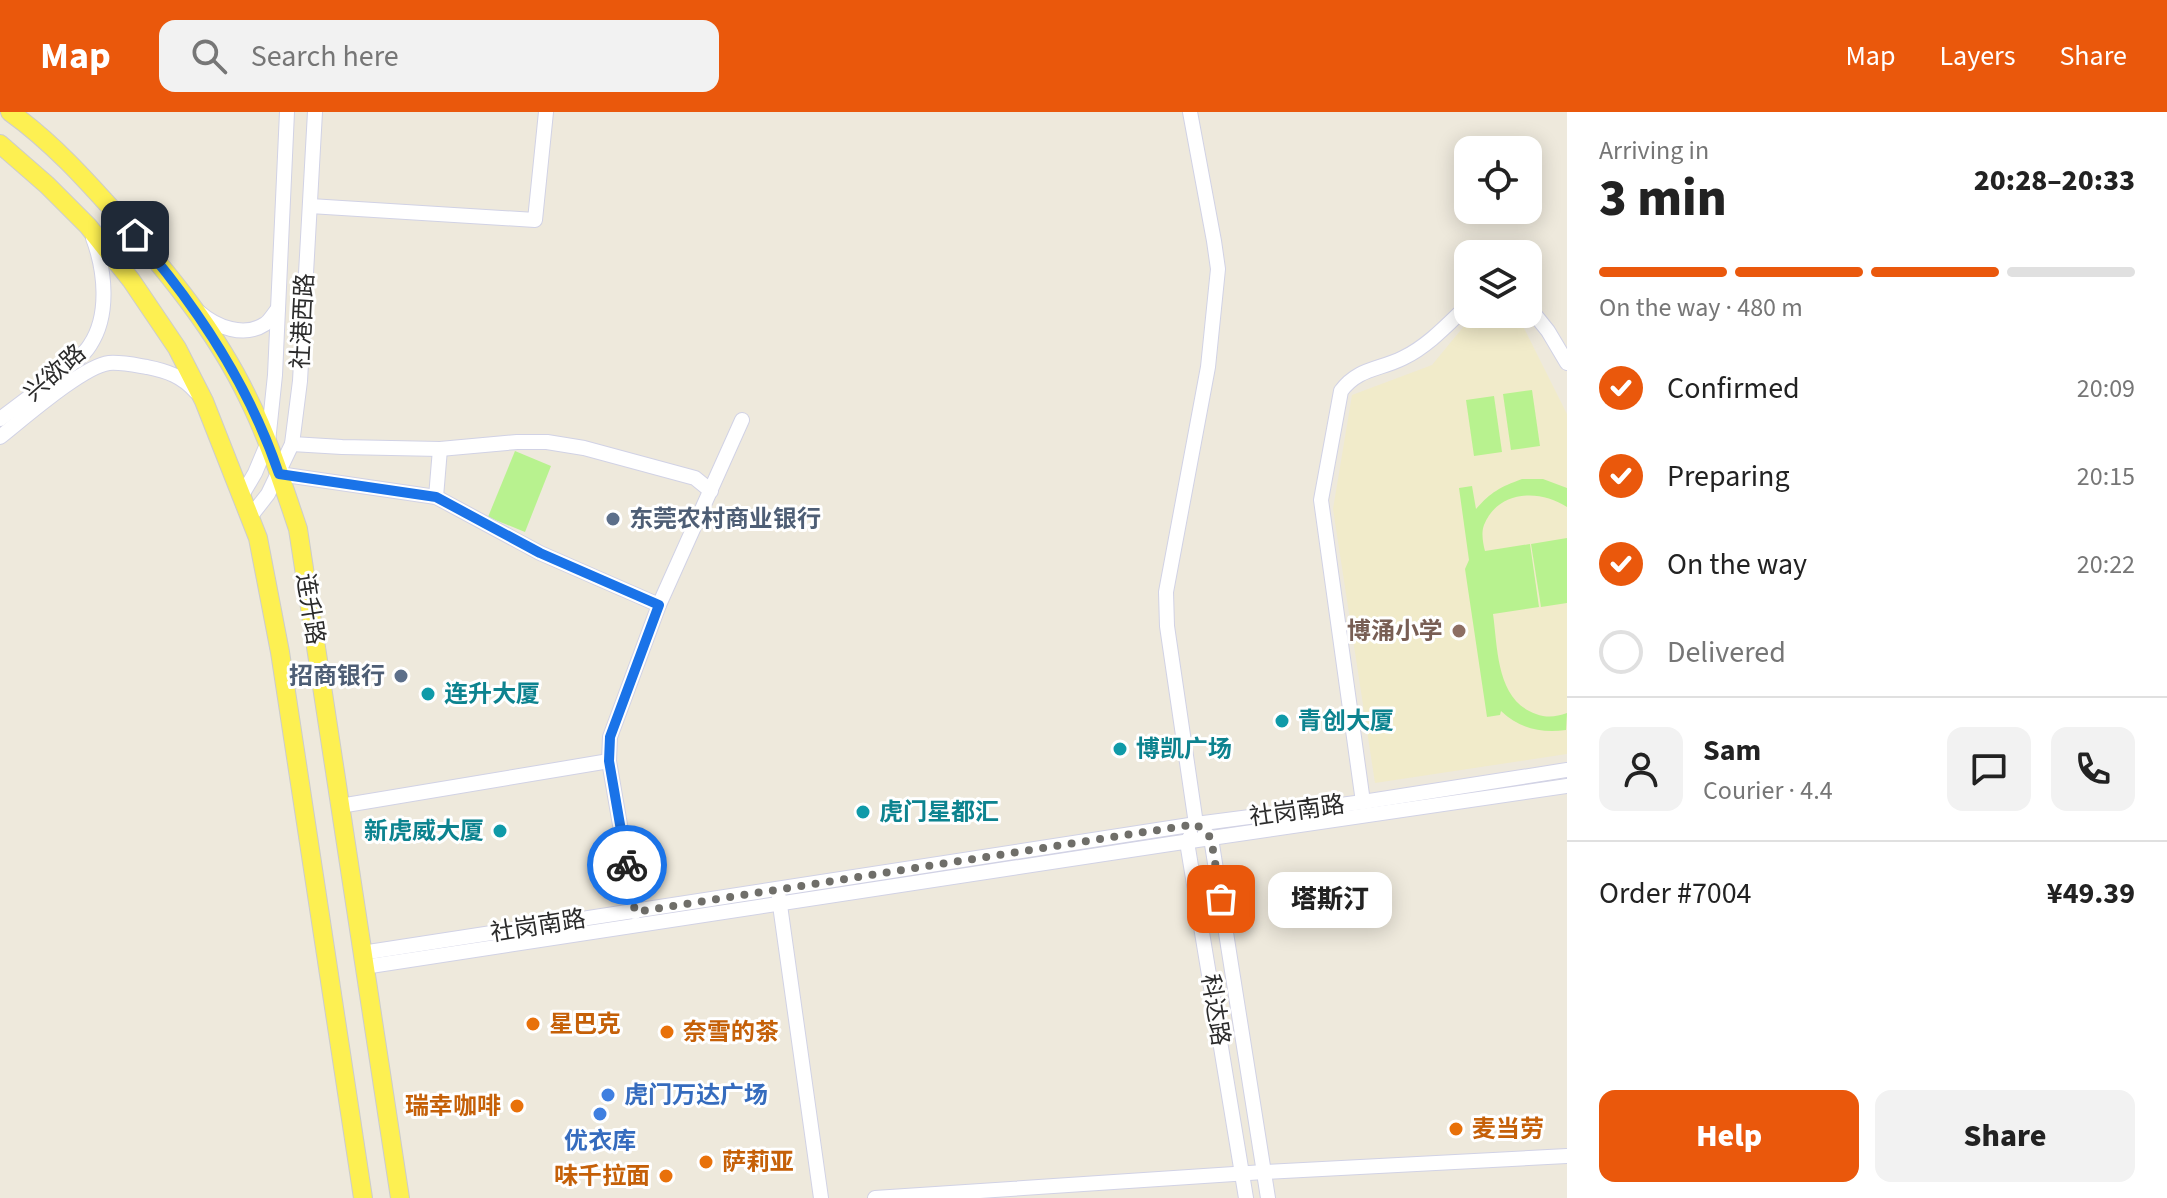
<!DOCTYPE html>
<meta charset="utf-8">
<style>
:root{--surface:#fff;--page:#f2f2f2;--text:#222;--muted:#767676;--line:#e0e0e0;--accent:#ea580c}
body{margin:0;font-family:"Source Sans 3","Noto Sans SC",sans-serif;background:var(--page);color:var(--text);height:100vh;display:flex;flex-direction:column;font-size:30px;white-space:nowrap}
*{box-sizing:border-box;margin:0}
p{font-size:26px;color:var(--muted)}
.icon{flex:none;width:44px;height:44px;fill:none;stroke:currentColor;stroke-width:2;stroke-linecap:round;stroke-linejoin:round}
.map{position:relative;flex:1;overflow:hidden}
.drawer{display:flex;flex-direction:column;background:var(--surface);width:600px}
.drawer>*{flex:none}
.buttons{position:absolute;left:1454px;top:24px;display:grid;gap:16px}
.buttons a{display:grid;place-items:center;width:88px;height:88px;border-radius:16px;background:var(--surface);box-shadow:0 4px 20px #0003;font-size:40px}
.pin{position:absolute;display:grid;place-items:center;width:68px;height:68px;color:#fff;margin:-34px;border-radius:16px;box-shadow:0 4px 12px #0006}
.courier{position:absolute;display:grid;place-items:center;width:80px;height:80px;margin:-40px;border:6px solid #1a73e8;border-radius:50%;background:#fff;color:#222;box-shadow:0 2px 10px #0007}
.bubble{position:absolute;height:56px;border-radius:16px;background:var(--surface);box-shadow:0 4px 20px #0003;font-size:26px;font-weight:800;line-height:56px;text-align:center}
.head em{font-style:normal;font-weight:800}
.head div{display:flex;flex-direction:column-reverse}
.head{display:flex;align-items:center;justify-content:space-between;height:136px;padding:0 32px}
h1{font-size:52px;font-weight:800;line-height:60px}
.bar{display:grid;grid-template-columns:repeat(4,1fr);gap:12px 8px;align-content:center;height:96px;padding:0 32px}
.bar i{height:10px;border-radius:6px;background:var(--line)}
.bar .active{background:var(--accent)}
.bar p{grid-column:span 4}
.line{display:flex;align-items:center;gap:20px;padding:0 32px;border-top:2px solid var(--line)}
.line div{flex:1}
.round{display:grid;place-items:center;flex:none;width:84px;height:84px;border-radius:16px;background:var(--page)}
ol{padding:0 32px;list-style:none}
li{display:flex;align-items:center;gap:24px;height:88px}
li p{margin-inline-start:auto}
li .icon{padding:8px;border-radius:50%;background:var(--accent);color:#fff;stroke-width:4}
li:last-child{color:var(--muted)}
li i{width:44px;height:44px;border:4px solid var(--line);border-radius:50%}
.cta{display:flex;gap:16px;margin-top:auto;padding:16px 32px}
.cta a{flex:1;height:92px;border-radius:16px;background:var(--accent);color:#fff;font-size:32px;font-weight:800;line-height:92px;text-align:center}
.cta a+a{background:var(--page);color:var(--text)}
header{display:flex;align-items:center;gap:48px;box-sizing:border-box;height:112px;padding:0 40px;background:var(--accent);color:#fff}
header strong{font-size:38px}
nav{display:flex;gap:44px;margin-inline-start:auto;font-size:28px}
.search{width:560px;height:72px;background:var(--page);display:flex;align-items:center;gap:20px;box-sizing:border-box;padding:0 28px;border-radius:16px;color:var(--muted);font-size:30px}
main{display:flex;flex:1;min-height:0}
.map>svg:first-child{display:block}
.education{fill:#f1ebca}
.pitch{fill:#b8f28f}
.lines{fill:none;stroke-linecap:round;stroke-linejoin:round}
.minor-casing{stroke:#d1d2e5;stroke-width:16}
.major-casing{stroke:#ccc;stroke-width:20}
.minor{stroke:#fff;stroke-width:14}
.major{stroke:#fdf052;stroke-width:18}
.done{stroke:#6f6e69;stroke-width:8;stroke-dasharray:0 14.4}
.route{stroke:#1a73e8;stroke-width:10}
.service-dot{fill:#5c6f8a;stroke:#fff;stroke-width:3}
.education-dot{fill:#8d6e63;stroke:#fff;stroke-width:3}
.culture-dot{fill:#0f9aa8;stroke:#fff;stroke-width:3}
.food-dot{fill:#e8710a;stroke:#fff;stroke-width:3}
.shop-dot{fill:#3f7fe0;stroke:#fff;stroke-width:3}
.labels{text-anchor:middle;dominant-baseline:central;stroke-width:6;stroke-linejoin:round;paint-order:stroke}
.street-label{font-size:24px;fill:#2b2b2b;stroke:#fff}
.service-label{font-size:24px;font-weight:bold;fill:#4e5e75;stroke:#fff;text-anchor:start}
.education-label{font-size:24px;font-weight:bold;fill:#785e54;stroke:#fff;text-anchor:end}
.culture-label{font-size:24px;font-weight:bold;fill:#0d838f;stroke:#fff;text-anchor:start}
.food-label{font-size:24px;font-weight:bold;fill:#c56008;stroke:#fff;text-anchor:start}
.shop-label{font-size:24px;font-weight:bold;fill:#366cbe;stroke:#fff;text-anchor:start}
</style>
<header>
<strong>Map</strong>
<div class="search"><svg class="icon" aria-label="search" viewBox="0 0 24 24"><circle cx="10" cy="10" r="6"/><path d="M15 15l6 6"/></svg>Search here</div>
<nav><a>Map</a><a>Layers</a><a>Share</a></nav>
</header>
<main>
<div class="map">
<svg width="1567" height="1086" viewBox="0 0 1567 1086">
<rect width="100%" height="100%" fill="#eee9dc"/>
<path class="education" d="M1474,202h43l50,100v340l-192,29 -42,-274 19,-114 80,-30z"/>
<g class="pitch">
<path d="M1532,278l8,56 -29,4 -8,-56z"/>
<path d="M1494,284l8,56 -28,4 -8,-56z"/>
<path d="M515,339l36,15 -26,66 -37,-15z"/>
<path d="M1522,367h21l24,9v19c-27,-18 -69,-17 -83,18 -3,8 -1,18 1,26l45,-7 9,63 -46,7c5,35 3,86 43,100 11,4 20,3 31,-1l-1,17c-25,3 -46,-1 -65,-19l-1,4 -13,2 -22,-148 4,-9 -10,-72 13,-2 4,23c15,-17 24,-22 46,-30z"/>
<path d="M1567,426v65l-26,4 -10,-63z"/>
</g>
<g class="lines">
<defs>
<g id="minor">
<path d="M1190,0l24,129 4,28 -10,98 -42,225 1,34 29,198"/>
<path d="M310,94l225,14 11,-108"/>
<path d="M1528,194l20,25 19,32"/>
<path d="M199,200c17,15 45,26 66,12 5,-3 9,-11 13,-15"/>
<path d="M0,307c18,-13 36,-27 53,-41 13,-10 29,-20 37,-33 20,-30 15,-75 3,-107"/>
<path d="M0,325c23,-18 83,-71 109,-74 12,-1 26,2 38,4 20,4 35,9 49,25"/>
<path d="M292,332l50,3 98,2 77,-7h30l37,6 111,30 16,13"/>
<path d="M279,362l157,23 104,56 119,52"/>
<path d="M242,383l13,-22 13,-31 7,-67 12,-263"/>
<path d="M436,385l4,-48"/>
<path d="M250,405l18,-23 24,-50 8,-63 15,-269"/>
<path d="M1363,690l-42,-302 20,-109c17,-23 38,-21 62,-33 25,-12 45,-34 65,-53"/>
<path d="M340,694l269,-45"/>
<path d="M1205,721l6,5 57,360"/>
<path d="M1191,723l-4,7 59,356"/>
<path d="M779,786l42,300"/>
<path d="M635,800l-26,-151 1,-24 49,-132 83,-185"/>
<path d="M362,841l834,-129 167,-22 204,-32"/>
<path d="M364,855l806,-123 397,-58"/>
<path d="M875,1086l389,-26 303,-16"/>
</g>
<g id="major">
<path d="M10,0c42,30 76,68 110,106 48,55 96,113 128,180 21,42 35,87 50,131l102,669"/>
<path d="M0,32l47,41 41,41 43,54 46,68 27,53 54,137 22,114 83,546"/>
</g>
</defs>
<use href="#minor" class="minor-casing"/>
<use href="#major" class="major-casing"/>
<use href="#minor" class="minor"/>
<use href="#major" class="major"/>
</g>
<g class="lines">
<path class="done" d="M627,753l8,47 561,-88 15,14 10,61"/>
<path class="route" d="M135,123c62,71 114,150 144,239l157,23 104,56 119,52 -49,132 -1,24 18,104"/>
</g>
<g class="service-dot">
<circle cx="613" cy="407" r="8"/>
<circle cx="401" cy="564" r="8"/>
</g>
<circle class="education-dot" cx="1459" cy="519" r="8"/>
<g class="culture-dot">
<circle cx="428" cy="582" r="8"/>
<circle cx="1282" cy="609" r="8"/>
<circle cx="1120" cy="637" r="8"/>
<circle cx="863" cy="700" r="8"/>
<circle cx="500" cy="719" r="8"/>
</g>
<g class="food-dot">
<circle cx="533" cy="912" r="8"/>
<circle cx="667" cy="920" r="8"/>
<circle cx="517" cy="994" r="8"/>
<circle cx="1456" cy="1017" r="8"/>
<circle cx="706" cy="1050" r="8"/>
<circle cx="666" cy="1064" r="8"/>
</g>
<g class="shop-dot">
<circle cx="608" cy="983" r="8"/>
<circle cx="600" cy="1002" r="8"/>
</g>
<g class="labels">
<g class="street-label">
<text transform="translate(303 209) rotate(-87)">社港西路</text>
<text transform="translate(55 261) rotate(-41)">兴欲路</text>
<text transform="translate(310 497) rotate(81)">连升路</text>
<text transform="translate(1297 699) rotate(-8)">社岗南路</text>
<text transform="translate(538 814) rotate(-9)">社岗南路</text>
<text transform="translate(1215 898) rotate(81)">科达路</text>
</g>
<g class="service-label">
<text x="629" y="407">东莞农村商业银行</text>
<text x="385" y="564" text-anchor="end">招商银行</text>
</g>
<g class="education-label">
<text x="1443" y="519">博涌小学</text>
</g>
<g class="culture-label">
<text x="444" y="582">连升大厦</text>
<text x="1298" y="609">青创大厦</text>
<text x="1136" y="637">博凯广场</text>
<text x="879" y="700">虎门星都汇</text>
<text x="484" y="719" text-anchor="end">新虎威大厦</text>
</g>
<g class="food-label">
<text x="549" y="912">星巴克</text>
<text x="683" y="920">奈雪的茶</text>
<text x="501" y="994" text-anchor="end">瑞幸咖啡</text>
<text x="1472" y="1017">麦当劳</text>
<text x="722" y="1050">萨莉亚</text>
<text x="650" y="1064" text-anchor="end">味千拉面</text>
</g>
<g class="shop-label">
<text x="624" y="983">虎门万达广场</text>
<text x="600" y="1029" text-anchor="middle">优衣库</text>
</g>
</g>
</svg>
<div class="buttons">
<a><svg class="icon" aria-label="locate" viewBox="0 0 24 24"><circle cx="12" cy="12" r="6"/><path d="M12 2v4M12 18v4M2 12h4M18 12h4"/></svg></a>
<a><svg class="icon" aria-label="layers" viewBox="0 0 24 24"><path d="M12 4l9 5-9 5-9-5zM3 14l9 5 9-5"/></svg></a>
</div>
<div class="pin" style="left:1221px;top:787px;background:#ea580c"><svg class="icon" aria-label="bag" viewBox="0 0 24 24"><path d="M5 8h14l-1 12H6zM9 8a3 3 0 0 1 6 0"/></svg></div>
<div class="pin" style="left:135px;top:123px;background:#1f2937"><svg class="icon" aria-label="home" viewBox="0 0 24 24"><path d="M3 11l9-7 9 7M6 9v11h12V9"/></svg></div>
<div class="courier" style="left:627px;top:753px"><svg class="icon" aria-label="bike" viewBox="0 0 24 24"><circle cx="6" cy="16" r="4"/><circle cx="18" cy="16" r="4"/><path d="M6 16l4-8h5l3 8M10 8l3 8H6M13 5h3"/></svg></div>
<div class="bubble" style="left:1268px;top:760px;width:124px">塔斯汀</div>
</div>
<section class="drawer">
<div class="head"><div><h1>3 min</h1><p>Arriving in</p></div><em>20:28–20:33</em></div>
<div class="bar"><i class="active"></i><i class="active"></i><i class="active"></i><i></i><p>On the way · 480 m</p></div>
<ol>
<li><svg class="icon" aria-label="check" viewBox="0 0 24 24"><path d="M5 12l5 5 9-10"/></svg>Confirmed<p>20:09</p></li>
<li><svg class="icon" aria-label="check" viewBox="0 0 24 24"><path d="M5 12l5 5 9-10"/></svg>Preparing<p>20:15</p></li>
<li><svg class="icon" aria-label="check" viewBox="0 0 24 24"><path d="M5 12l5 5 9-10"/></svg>On the way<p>20:22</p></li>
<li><i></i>Delivered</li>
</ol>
<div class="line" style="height:144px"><a class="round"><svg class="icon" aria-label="person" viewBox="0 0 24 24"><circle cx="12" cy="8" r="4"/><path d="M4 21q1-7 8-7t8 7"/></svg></a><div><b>Sam</b><p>Courier · 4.4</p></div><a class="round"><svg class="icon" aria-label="chat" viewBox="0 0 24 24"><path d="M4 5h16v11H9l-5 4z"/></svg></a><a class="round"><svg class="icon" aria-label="phone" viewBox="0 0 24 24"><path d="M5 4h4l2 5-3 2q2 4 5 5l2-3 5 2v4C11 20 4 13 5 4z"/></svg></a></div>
<div class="line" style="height:104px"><div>Order #7004</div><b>¥49.39</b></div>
<div class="cta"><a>Help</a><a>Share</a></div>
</section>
</main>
